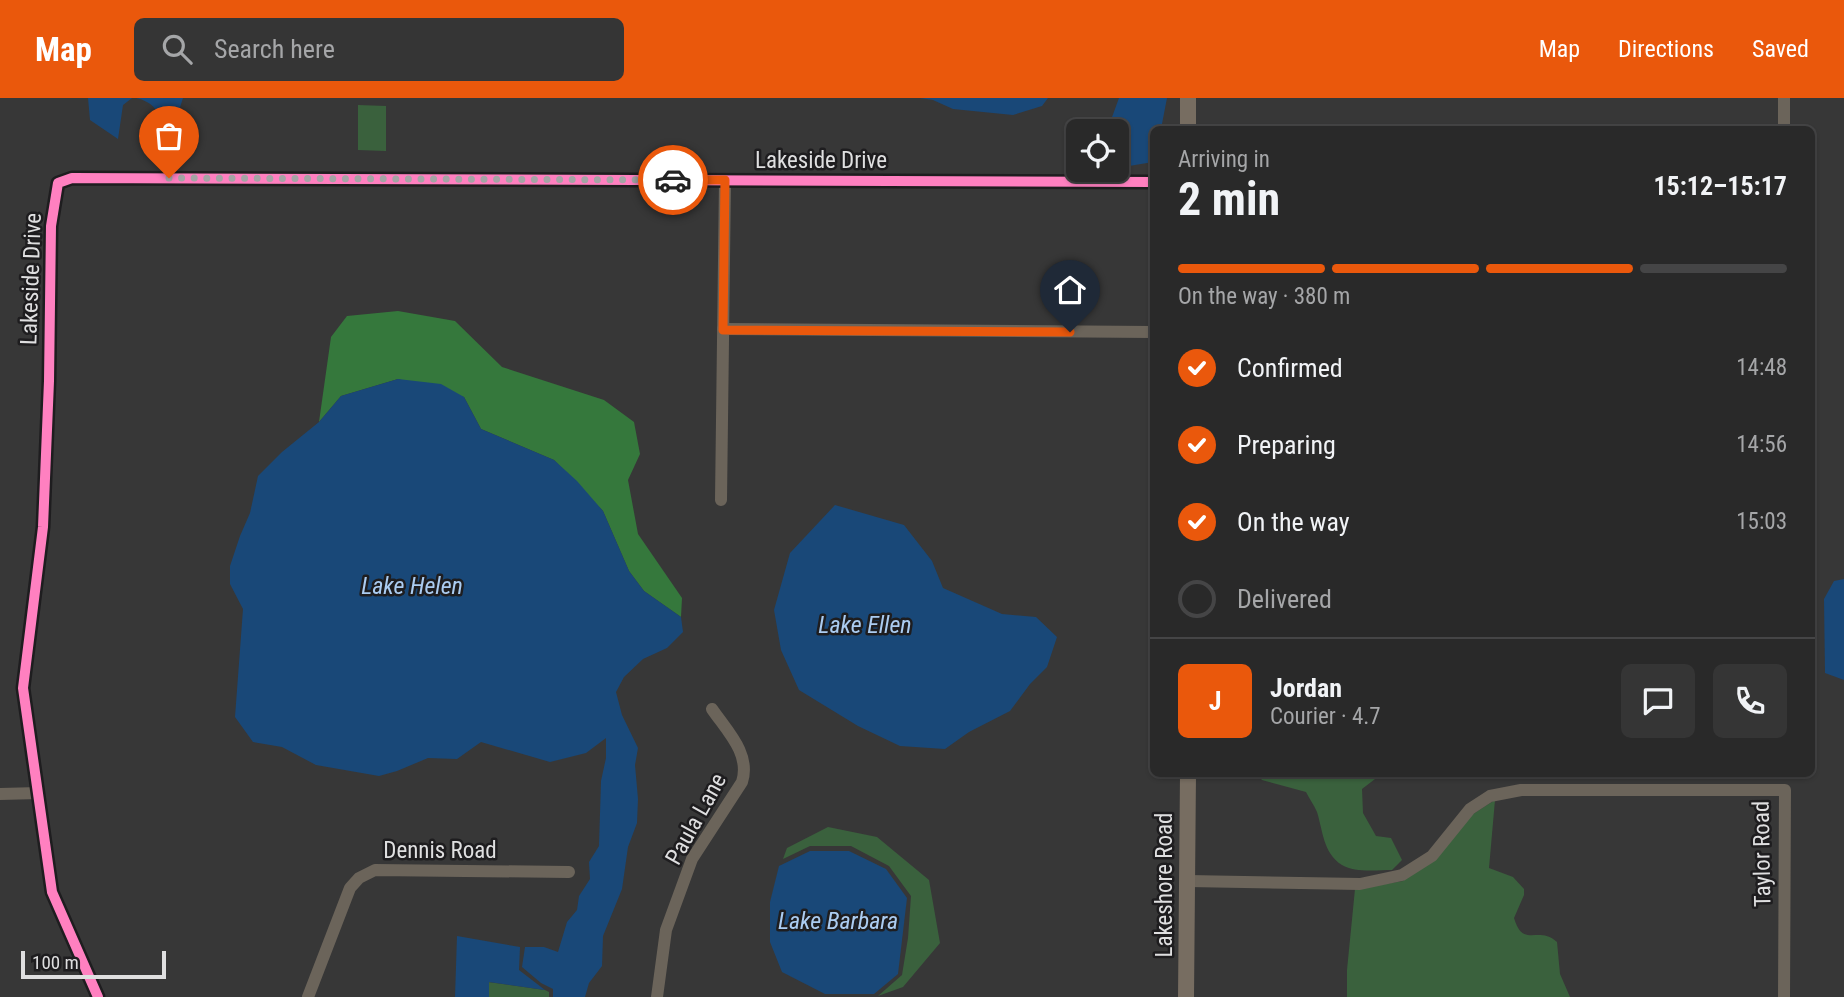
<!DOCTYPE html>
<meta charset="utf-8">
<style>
:root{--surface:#292929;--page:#353535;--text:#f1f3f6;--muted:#a5a6a8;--line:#454546;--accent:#ea580c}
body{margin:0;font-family:"Roboto Condensed",sans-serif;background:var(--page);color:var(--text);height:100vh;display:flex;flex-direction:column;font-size:26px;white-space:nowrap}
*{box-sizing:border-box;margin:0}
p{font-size:23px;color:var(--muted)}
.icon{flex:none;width:38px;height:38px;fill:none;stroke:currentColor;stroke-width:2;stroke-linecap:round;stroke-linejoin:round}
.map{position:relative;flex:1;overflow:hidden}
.drawer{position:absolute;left:1150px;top:28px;width:665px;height:651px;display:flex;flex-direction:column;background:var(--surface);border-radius:10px;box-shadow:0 2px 5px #0004,0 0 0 2px var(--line)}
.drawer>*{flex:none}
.fabs{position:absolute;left:1066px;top:21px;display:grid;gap:14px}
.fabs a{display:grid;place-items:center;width:63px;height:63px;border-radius:10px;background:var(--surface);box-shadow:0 2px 5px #0004,0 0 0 2px var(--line);font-size:35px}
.scale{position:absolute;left:21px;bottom:18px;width:145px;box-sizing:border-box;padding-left:7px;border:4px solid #dfdfe0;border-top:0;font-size:19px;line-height:24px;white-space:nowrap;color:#dfdfe0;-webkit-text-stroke:5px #1e1d1f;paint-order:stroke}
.pin{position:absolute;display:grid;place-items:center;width:60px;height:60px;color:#fff;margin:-72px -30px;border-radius:50% 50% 50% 0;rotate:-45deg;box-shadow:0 0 7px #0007}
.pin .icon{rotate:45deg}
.courier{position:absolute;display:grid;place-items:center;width:70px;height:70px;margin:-35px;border:5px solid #ea580c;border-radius:50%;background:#fff;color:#222;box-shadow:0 2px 9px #0007}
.overview em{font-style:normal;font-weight:700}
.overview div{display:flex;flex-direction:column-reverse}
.overview{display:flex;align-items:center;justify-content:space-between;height:119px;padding:0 28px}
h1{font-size:46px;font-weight:700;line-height:52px}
.bar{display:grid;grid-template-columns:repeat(4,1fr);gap:10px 7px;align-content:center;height:84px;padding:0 28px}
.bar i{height:9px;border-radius:5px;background:var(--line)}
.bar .current{background:var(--accent)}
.bar p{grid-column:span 4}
.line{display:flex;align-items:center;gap:18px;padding:0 28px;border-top:2px solid var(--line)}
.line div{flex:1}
.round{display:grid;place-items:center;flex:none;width:74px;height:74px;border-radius:10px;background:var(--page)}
ol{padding:0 28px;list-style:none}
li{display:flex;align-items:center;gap:21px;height:77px}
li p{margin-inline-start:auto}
li .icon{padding:7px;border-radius:50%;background:var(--accent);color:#fff;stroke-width:4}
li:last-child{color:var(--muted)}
li i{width:38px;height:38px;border:4px solid var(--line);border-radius:50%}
header{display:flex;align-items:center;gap:42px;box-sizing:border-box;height:98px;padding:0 35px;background:var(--accent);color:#fff}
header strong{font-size:33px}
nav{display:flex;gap:38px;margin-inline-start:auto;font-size:24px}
.search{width:490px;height:63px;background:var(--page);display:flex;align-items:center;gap:18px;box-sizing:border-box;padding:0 24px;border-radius:10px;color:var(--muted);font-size:26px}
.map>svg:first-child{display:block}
.green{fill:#3a613d}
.forest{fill:#35783c}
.water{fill:#194878}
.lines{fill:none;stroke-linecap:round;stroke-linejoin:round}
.street{stroke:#6b645a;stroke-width:12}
.secondary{stroke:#776d61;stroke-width:16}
.cycleway-casing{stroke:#1e1d1f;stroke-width:15}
.cycleway{stroke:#ff80c0;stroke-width:10}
.done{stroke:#a4a4a5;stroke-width:7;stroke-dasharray:0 12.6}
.route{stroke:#ea580c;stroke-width:9}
.labels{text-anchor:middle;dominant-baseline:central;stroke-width:5;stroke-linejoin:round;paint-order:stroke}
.street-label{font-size:23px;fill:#dfdfe0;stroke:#1e1d1f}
.water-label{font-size:24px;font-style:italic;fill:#abccf1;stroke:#1e1d1f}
</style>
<header>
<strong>Map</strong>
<div class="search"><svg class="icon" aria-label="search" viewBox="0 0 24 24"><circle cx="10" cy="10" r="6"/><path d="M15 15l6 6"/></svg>Search here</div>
<nav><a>Map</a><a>Directions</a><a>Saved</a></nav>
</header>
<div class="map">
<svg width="1844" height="899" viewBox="0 0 1844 899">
<rect width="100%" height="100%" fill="#373737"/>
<g class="green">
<path d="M358,7l28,1v45l-28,-1z"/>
<path d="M1257,676h118v5l-13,10 1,24 13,23 15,2 11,22 -10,10c-15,0 -37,3 -50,-5 -19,-12 -19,-34 -25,-53 -3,-7 -8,-14 -11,-20l-44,-12z"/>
<path d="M1495,702l-6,68 24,9 11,12v6l-10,23c9,31 24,7 43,24l3,32 10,23h-223v-27l8,-81 48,-8 70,-67z"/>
<path d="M828,729l49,10 52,43 11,63 -37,44 -25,9 24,-21 6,-37 3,-42 -22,-30 -38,-20h-41l-27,13 4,-11z"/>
<path d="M488,884l57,8 4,2v5h-60z"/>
</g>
<path class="forest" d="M398,213l57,10 47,46 102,33 30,22 6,32 -12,26 10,54 44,64 -1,19 -37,-26 -15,-20 -26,-60 -49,-51 -73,-31 -17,-32 -66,-18 -57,17 -22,26 12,-85 16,-21z"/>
<g class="water">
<path d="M88,0h44l-9,7 -5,34 -28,-19z"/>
<path d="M136,0h47l-8,25 -10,6c-6,-17 -11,-27 -29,-31z"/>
<path d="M920,0h128l-6,8 -29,9 -60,-6 -20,-9z"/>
<path d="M1119,0h48l-6,31 -8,1v32l-36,6 -1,-37h-9z"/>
<path d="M398,281l43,5 23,13 17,32 73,31 23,21 26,30 26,60 15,20 37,26 2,15 -16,16 -24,11 -19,18 -8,15 6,23 16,33 -3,17 3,34 -1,24 -9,24 -6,42 -19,47 -1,30 -13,17 -4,14h-32v-8l-12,-6 -19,-16 3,-20h19l14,5 9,-30 10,-12 2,-14 11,-17 -1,-17 10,-16 2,-65 5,-23v-20l-20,15 -36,9 -69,-20 -24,17 -29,-1 -31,13 -18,5 -63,-11 -34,-18 -29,-5 -18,-25 8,-108 -13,-25v-18l10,-30 10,-23 8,-37 24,-24 37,-30 22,-26z"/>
<path d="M835,407l69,20 28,36 11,27 59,26 34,3 21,20 -10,30 -17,17 -20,27 -41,21 -24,17 -45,-3 -42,-20 -59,-36 -18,-40 -7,-40 16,-57z"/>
<path d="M1844,481v101l-19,-7 -1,-74 10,-18z"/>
<path d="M810,753h39l37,18 21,29 -9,76 -24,20h-49l-43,-22 -12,-30v-40l9,-36z"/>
<path d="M457,838l63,11 -1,23 26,20 -56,-8v15h-34z"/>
</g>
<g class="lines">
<g class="street">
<path d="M1784,0v32"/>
<path d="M723,231l430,3"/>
<path d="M721,402l4,-320"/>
<path d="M0,696l39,-1"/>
<path d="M1188,783l172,3 42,-9 30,-19 38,-47 20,-13 31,-6h264l-1,207"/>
<path d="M98,899l-46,-105 -29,-204 20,-161 6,-146 2,-155 7,-43 14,-5 1081,4"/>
<path d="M308,899l42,-109 9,-10 16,-8 194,2"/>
<path d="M657,899l9,-67 26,-71 50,-77c9,-28 -15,-51 -30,-73"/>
</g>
<g class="secondary">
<path d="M1188,32v-32"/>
<path d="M1186,899l2,-223"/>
</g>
<defs>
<path id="cycleway" d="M98,899l-46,-105 -29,-204 20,-161 6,-146 2,-155 7,-43 14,-5 1081,4"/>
</defs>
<use href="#cycleway" class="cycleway-casing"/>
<use href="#cycleway" class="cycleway"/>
</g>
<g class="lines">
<path class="done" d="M169,80l504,2"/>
<path class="route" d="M673,82h52l-2,150 347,2"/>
</g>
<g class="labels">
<g class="street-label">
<text x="821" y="62">Lakeside Drive</text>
<text transform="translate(31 181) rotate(-88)">Lakeside Drive</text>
<text transform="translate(696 721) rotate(-61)">Paula Lane</text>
<text x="440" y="752">Dennis Road</text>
<text transform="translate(1762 756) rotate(-91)">Taylor Road</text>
<text transform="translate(1164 787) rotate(-90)">Lakeshore Road</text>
</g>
<g class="water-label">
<text x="412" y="488">Lake Helen</text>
<text x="865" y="527">Lake Ellen</text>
<text x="838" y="823">Lake Barbara</text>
</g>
</g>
</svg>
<div class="fabs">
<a><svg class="icon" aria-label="locate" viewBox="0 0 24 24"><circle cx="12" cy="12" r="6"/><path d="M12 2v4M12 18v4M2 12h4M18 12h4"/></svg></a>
</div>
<div class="scale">100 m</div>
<div class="pin" style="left:169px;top:80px;background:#ea580c"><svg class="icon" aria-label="bag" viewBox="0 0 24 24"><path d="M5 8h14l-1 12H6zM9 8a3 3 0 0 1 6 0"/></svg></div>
<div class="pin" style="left:1070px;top:234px;background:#1f2937"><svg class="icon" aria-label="home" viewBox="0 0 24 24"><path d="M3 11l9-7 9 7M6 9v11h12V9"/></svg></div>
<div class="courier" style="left:673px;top:82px"><svg class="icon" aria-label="car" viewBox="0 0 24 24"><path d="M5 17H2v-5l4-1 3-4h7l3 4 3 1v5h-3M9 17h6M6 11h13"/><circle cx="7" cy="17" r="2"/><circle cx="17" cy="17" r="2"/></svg></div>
<section class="drawer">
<div class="overview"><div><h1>2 min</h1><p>Arriving in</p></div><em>15:12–15:17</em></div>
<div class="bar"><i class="current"></i><i class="current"></i><i class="current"></i><i></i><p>On the way · 380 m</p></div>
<ol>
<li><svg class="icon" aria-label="check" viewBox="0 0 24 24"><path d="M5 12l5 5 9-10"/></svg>Confirmed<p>14:48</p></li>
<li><svg class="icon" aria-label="check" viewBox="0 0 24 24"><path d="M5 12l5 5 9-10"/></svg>Preparing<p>14:56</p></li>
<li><svg class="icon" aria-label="check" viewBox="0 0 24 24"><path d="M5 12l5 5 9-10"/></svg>On the way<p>15:03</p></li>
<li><i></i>Delivered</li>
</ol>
<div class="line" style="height:126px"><b class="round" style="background:var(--accent);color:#fff">J</b><div><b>Jordan</b><p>Courier · 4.7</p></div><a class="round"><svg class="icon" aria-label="chat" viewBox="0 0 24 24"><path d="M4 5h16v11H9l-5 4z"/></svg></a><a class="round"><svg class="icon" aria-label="phone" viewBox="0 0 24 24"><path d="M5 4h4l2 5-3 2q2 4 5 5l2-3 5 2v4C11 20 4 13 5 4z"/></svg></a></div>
</section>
</div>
